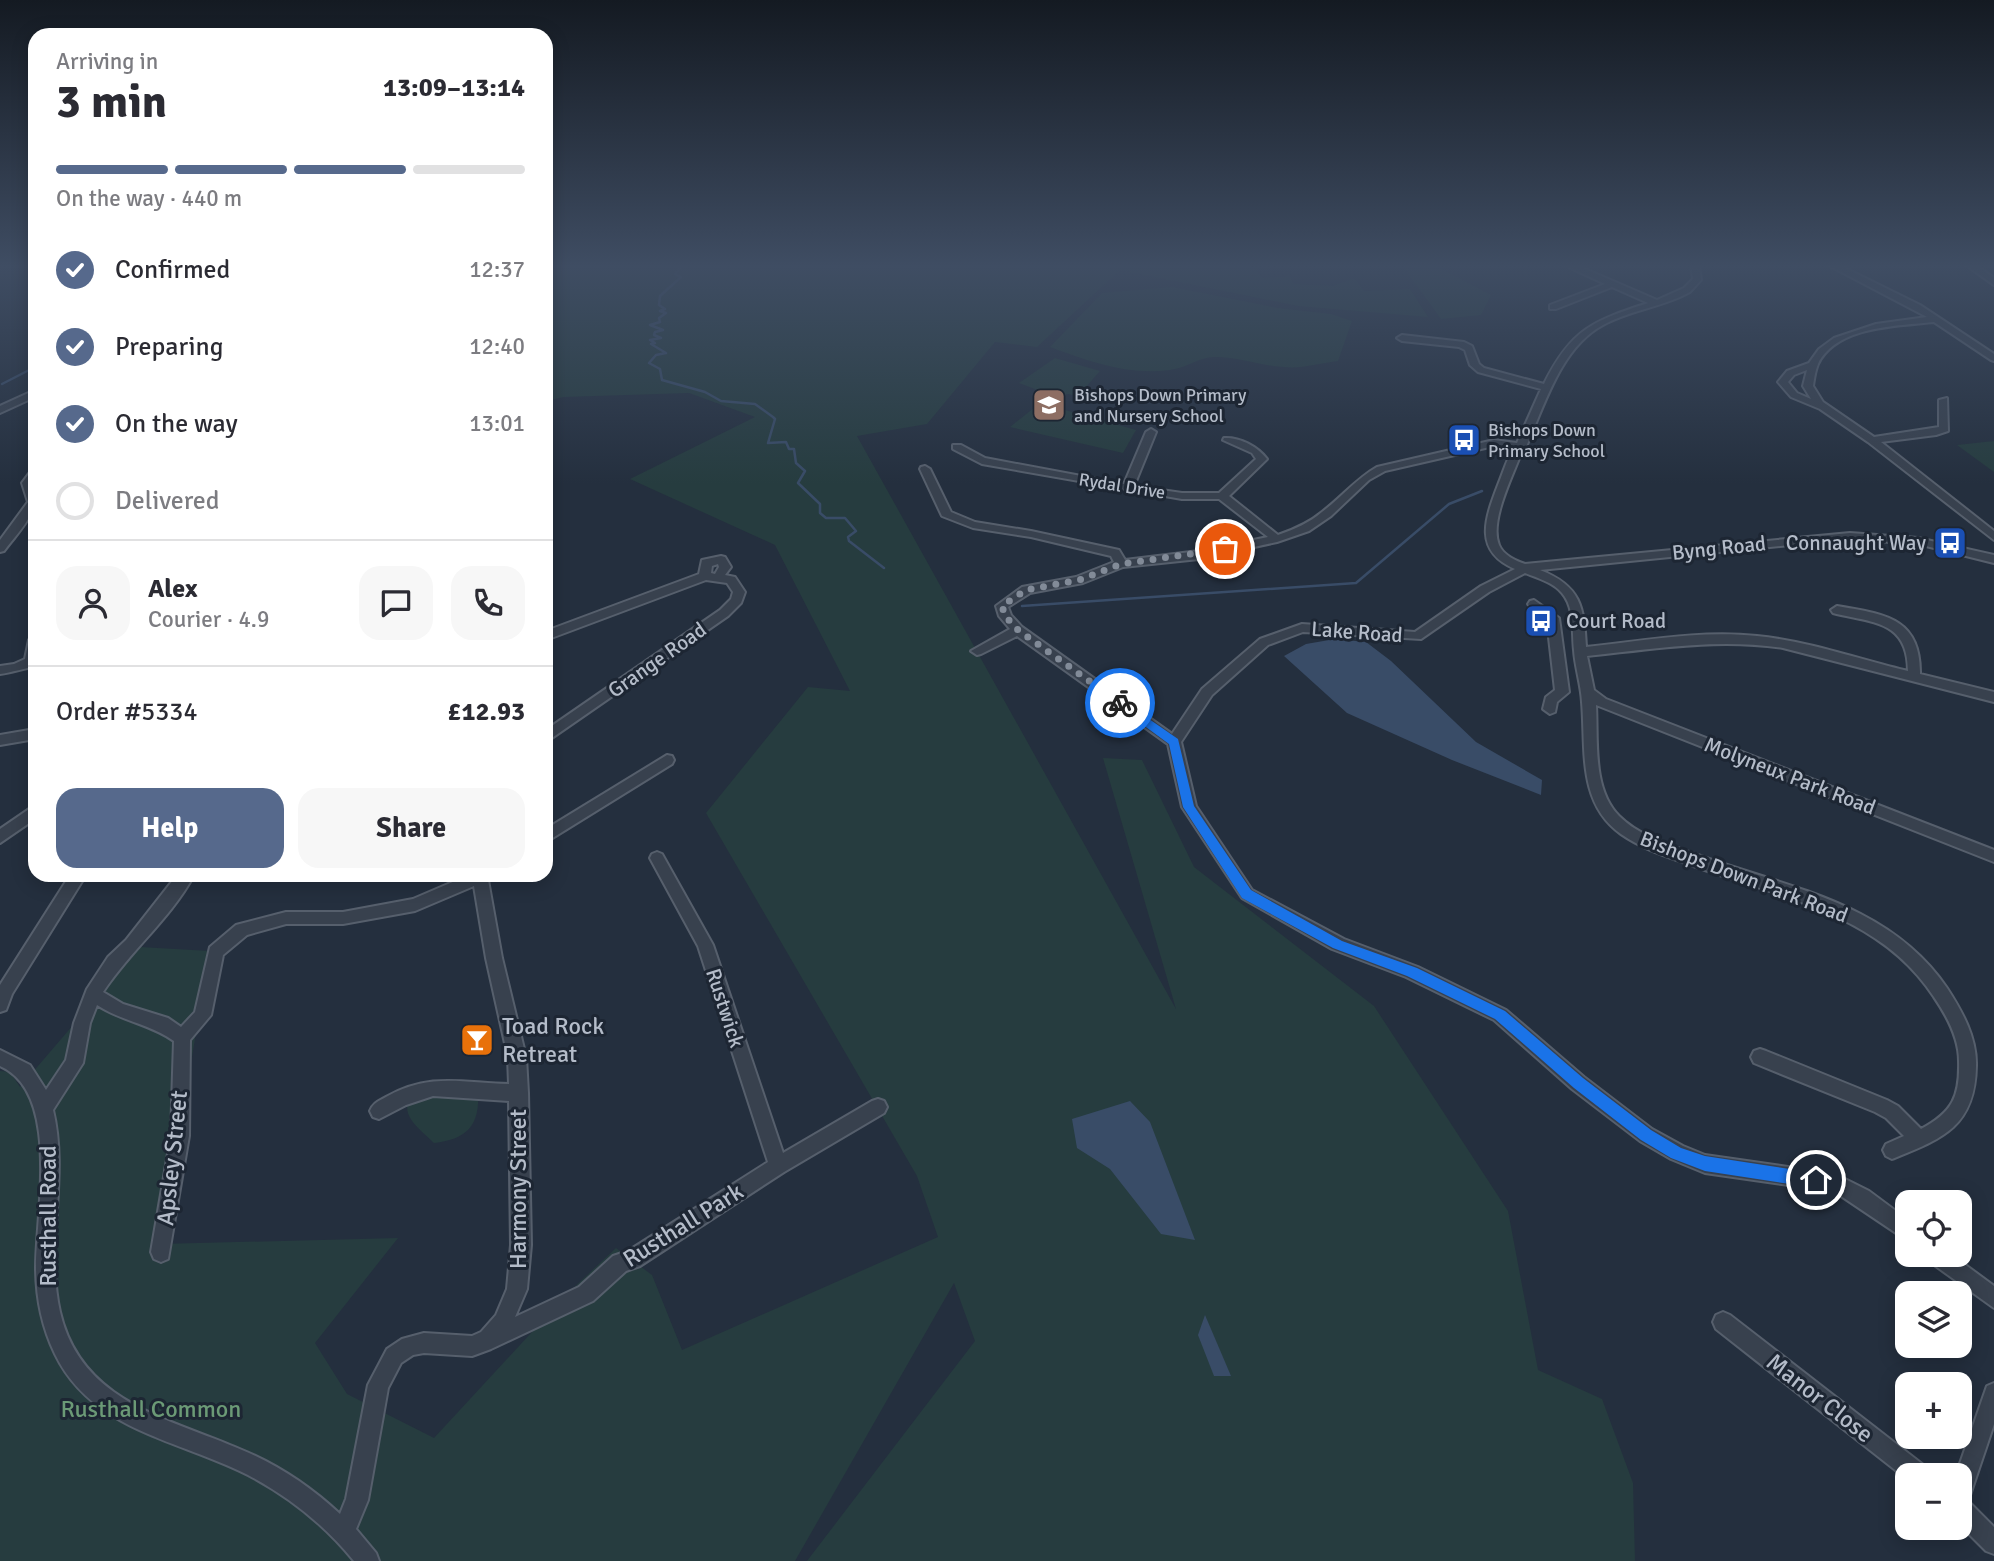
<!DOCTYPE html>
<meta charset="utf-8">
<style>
:root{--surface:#fff;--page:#f7f7f7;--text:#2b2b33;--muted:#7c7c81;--line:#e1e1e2;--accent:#56698c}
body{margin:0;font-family:Signika,sans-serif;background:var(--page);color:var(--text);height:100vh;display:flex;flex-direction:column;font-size:26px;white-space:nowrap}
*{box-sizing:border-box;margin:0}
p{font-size:23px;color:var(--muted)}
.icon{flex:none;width:38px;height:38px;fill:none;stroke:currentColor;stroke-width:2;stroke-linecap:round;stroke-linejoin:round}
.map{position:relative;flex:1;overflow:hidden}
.drawer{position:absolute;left:28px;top:28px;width:525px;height:854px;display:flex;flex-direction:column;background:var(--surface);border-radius:21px;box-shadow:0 4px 18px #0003}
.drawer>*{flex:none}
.fabs{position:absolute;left:1895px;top:1190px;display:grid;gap:14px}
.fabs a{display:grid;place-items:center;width:77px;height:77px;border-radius:14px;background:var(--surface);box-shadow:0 4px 18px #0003;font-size:35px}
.pin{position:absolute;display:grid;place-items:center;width:60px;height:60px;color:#fff;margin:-30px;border:4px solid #fff;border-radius:50%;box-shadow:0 2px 7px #0007}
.courier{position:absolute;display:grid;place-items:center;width:70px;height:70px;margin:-35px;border:5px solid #1a73e8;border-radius:50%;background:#fff;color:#222;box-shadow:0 2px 9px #0007}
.head em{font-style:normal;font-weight:800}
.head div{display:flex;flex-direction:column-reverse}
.head{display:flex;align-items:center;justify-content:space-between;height:119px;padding:0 28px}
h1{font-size:46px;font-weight:800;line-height:52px}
.bar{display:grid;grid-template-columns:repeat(4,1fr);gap:10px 7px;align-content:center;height:84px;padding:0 28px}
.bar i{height:9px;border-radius:5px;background:var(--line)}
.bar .active{background:var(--accent)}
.bar p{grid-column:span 4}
.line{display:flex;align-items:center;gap:18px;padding:0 28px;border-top:2px solid var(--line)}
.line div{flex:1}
.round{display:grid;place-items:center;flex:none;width:74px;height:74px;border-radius:21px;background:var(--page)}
ol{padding:0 28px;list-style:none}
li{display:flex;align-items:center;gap:21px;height:77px}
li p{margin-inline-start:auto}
li .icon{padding:7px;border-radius:50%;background:var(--accent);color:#fff;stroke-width:4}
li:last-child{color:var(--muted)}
li i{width:38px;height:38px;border:4px solid var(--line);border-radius:50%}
.cta{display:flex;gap:14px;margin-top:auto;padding:14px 28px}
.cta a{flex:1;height:80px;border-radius:21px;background:var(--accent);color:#fff;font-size:28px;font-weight:800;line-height:80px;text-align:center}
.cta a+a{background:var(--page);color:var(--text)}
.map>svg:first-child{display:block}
.green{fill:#263c3f}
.water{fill:#394c67}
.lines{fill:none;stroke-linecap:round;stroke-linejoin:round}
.stream{stroke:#394c67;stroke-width:2.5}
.street-casing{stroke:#565f6c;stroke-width:4}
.street{fill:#38414e;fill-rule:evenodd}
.route{fill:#1a73e8}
.done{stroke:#828b98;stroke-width:7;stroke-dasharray:0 12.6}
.labels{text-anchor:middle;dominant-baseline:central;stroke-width:6;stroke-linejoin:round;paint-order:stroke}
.far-poi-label{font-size:18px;fill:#b4bcc9;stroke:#1d2633;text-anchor:start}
.far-street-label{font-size:18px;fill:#b4bcc9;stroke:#1d2633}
.poi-label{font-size:21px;fill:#b4bcc9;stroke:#1d2633;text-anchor:end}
.street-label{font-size:21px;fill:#b4bcc9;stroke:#1d2633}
.near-poi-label{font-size:24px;fill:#b4bcc9;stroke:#1d2633;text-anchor:start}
.near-street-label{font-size:24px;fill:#b4bcc9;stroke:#1d2633}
.near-park-label{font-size:24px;fill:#6b9a76;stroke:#1d2633}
</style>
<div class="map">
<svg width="1994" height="1561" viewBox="0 0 1994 1561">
<rect width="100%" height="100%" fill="#242f3e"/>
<g class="green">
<path d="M546,265h706l11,13 27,-2 3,8 40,2 21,-8 10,13 46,-2 18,28 -130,-11 -178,-36 -83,77 -42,-5 -68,82 -70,12 319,573 -73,-251 39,2 52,107 180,139 134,205 30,159 64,29 31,84 2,78h-828l168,-220 -21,-58 -159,278h-795v-490l10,1 10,15 120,-140 70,4 -50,293 238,-6 -83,105 32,51 87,44 133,-144 49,-46 36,27 30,75 256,-113 -21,-61 -211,-363 102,-126 42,4 -75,-146 -145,-66 125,-62 -66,-24 -125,4 -18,4z"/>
<path d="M1402,265h32l57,30 -10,20 -40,4z"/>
<path d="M1172,287l106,21 53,6 21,7 -14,40c-17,2 -37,8 -54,6 -23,-1 -45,-10 -69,-10 -16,0 -28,11 -45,13 -42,6 -82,-9 -120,-23l52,-54z"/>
<path d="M1055,358l45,13 -22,25 -10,-2 -12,3 -37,-14z"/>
<path d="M1040,403l96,27 -13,23 -113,-26z"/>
<path d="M1994,441v31l-37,-27z"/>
<path d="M478,1092c2,34 -11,47 -44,51 -13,-13 -41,-32 -18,-49z"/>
</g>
<g class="water">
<path d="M1335,639l31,3 25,19 85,81 66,38 -1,15 -89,-35 -105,-47 -63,-57 22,-12z"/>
<path d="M1130,1101l20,21 45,118 -34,-6 -51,-65 -33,-21 -5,-29z"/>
<path d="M1205,1315l26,61h-17l-16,-41z"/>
</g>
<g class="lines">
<g class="stream">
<path d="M682,265l-7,9 6,3 -21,19 -1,9 6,4 -5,2 6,2 -7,5 1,4 -10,3 13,5 -8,2 -1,3 7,3 -11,2 5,3 -4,1 15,9 -10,2 -7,8 11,6 2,11 43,12 16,9 34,3 18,13 2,2 -7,24 18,-1 3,7h5l2,14 9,8 -7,12 22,21v9l6,5h19l11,13 -8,6 1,4 35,27"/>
<path d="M2,384l33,-17"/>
<path d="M1022,606l334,-23 93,-79 33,-13"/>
</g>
<defs>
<g id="street">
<path d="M1564,265h12l81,35 27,-12 9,-9 -2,-14h8l2,15 -11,12 -10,5c-25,11 -54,15 -77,28 -42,22 -59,81 -77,122l-5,6c-8,23 -32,68 -22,92 4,10 17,16 26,19l325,-31 68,5 76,17v8l-76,-19 -68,-5 -310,31c41,16 44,37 46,77 57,-6 114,-17 171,-11 50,5 101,23 151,35 0,-51 -36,-48 -75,-58l-2,-3 6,-4c46,8 84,11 83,68l74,18v10l-211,-54c-66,-10 -130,1 -196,8l7,34 12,9 388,151v12l-398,-157c2,35 -4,84 23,111 20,20 50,29 76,38 90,33 194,48 252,134 15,23 30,50 29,78 -1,61 -34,73 -84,93l-6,-3 -3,-6 3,-6 18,-8 -18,-18 -11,-6 -121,-49 -3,-6 3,-6 6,-2 6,2 121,49 11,6 23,23c32,-17 39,-33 38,-68 0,-23 -12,-45 -25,-64 -55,-85 -157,-100 -246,-133 -23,-8 -47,-16 -67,-30 -44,-31 -35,-86 -39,-132 -1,-18 -7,-35 -8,-52 -2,-18 1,-42 -12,-57 -8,-10 -24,-15 -37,-20l-36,19 -68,47 -118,-7 -35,13 -56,50 -31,47 15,64 56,84 92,49 74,28 88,43 78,67 68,52 31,17 22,9 111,16 29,8 24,12 39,29v21l-67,-45 -25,-7 -111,-16 -34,-14 -31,-18 -68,-52 -78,-69 -88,-43 -74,-28 -90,-51 -60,-91 -14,-63 -151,-108 -36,18 -4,1 -6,-4 39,-22 -11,-13 -3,-10 26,-19 54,-10 38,-15 -3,-6 -80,-19 -58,-9 -31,-12 -22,-47 1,-2 4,-1 5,3 21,43 24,10 56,9 88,19 6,10 74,-9 69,-14 -49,-38h-37l-200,-35 -29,-15v-4h8l24,13 139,26 22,-52 5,-3 5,3 -22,54 48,7h37l37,-34 -4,-6 -29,-13 1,-2c16,-1 34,9 43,21l-38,37 49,39c17,-6 31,-12 44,-23 20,-15 34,-33 55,-45l117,-27 23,3 24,-54 -63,-17 -8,-7 -5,-15 -6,-3 -57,-6 -5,-3 5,-3 62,7 8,4 7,18 5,4 60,16c27,-55 49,-63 104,-81l-36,-16 -56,22h-6v-4l55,-21zM1494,446l19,3c-6,10 -10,24 -15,36 -13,34 -25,66 17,84l-34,17 -66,46 -113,-8 -42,15 -58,50 -30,45 -150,-107 -11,-12 -3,-8 22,-14 53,-10 40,-16 76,-8 78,-17 32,-11 22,-15 38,-36 16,-9z"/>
<path d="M1828,265h11l81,40 74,49v7l-3,-1 -57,-38c-37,4 -97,4 -116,42 -3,7 -4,15 -5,22l10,16 51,35 65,-10v-27l8,-2 1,33 -12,4 -55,7 113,89v9l-126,-98 -48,-33 -29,-12 -13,-15 9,-11 22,-8 10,-14 15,-11 42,-14 51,-7zM1807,370l-4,16 8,13 -14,-6 -9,-11 6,-7z"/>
<path d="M1966,265h10l18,13v7z"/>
<path d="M35,390v7l-35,16v-7z"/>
<path d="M35,470v10l-3,3c10,29 -12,46 -28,68l-4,1v-12l28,-38 -6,-19 9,-12z"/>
<path d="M721,556l4,1 6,10 -6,8 10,2 10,15 -4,11 -13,13 -182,126v-12l174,-120 11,-11 2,-7 -6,-9 -21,-3 -160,60v-9l153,-57 3,-14zM718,564l1,3 -4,7 -4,-1 1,-7z"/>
<path d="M1534,600l25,18 10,74 -12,10 -2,10 -5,2 -7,-5 3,-12 9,-7 -8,-70 -17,-13 -2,-3 2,-3z"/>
<path d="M35,636v31c-7,0 -25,6 -35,7v-8l14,-2 11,-5 4,-19z"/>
<path d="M35,729v10l-35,6v-10z"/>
<path d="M667,755l5,1 2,4 -2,4 -126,78v-13z"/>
<path d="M35,805v14l-35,24v-14z"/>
<path d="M657,852l5,2 51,91 70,208 89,-52 6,-2 6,2 3,6 -3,6 -100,59 -144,94 -14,5 -33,30 -102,48 -19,7 -48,-3 -11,2 -12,8 -13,25 -20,112 -12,29 20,24 3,8h-25c-29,-36 -66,-65 -106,-86 -68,-35 -156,-44 -193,-121 -13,-27 -19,-56 -19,-87 0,-54 25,-175 -36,-201v-16l30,15 16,25 20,-30 8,-37 13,-34 21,-32 18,-17 51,-65h17c-23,43 -64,76 -91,117l20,12 45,14 13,9 14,-15 15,-65 26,-22 50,-13h57l70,-13 56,-24h23l-4,5 14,78 24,99 2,36 3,152 -4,44 -12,28 64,-30 34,-31 15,-5 140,-89 -70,-216 -48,-88 2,-4zM474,886l12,72 22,99 1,27c-47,-1 -79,-12 -123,13 -7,4 -13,6 -16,14l3,6 6,2 27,-14 27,-9 76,5 2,144 -4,44 -11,26 -15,17 -9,4 -48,-3 -22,6 -15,10 -19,36 -22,114 -6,15c-29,-27 -62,-49 -98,-64 -73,-32 -161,-47 -182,-138 -15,-66 9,-136 -7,-202l30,-47 7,-40 7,-18c24,16 53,19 77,36l-3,95 -20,116 3,7 7,3 7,-3 21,-123 1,-96 21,-25 12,-60 24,-20 39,-11h57l72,-13z"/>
<path d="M70,875h16l-74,119 -6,16 -6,2v-27z"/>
<path d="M1927,1255h25l42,31v22l-64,-46z"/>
<path d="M1723,1312l7,3 196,152 3,8h-21v5l-192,-151 -3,-7 3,-7z"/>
<path d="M1994,1383v41l-26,77 26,26v27l-8,-3 -26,-26v-50h-4l31,-89z"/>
</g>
</defs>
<use href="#street" class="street-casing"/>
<use href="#street" class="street"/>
</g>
<linearGradient id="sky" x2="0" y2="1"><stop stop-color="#141a22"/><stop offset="0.55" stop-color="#3f4d63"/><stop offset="1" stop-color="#3f4d63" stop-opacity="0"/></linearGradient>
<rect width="1994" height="484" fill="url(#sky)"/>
<path class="route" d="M1120,699l58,40 16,67 57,84 91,51 75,27 88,43 78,67 68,52 30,18 24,8 111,17 5,2 2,5 -2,6 -5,2 -111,-17 -34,-13 -30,-18 -67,-52 -79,-69 -88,-43 -74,-28 -91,-50 -59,-91 -14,-63 -53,-39v-5z"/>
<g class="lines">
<path class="done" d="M1120,703l-102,-73 -13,-14 -3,-10 24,-16 53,-10 42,-16 104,-15"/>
</g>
<defs>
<symbol id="school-square" viewBox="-11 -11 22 22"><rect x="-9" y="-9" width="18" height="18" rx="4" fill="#8d6e63" stroke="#1d2633"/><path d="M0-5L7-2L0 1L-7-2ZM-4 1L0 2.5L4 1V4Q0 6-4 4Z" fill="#fff"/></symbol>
<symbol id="bus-square" viewBox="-11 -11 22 22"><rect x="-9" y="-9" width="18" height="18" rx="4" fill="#1a4fb4" stroke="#1d2633"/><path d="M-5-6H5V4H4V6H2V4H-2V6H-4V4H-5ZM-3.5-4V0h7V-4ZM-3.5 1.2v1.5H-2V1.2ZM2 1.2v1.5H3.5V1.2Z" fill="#fff"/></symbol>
<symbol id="bar-square" viewBox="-11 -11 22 22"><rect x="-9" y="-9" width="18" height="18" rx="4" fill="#e8710a" stroke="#1d2633"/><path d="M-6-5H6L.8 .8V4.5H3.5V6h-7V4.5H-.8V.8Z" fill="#fff"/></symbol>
</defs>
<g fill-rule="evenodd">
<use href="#school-square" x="1030" y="386" width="38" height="38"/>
<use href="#bus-square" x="1445" y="421" width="38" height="38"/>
<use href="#bus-square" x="1931" y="524" width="38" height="38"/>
<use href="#bus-square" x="1522" y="602" width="38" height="38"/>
<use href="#bar-square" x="458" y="1021" width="38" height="38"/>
</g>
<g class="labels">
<g class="far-poi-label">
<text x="1074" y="395">Bishops Down Primary<tspan x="1074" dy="21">and Nursery School</tspan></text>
<text x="1488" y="430">Bishops Down<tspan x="1488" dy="21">Primary School</tspan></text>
</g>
<g class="far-street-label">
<text transform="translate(1122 486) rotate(9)">Rydal Drive</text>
</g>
<g class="poi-label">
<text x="1926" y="543">Connaught Way</text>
<text x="1566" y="621" text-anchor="start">Court Road</text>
</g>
<g class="street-label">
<text transform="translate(1719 548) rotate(-6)">Byng Road</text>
<text transform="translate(1357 632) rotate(4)">Lake Road</text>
<text transform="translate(657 660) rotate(-35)">Grange Road</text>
<text transform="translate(1790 776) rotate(21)">Molyneux Park Road</text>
<text transform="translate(1744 877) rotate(21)">Bishops Down Park Road</text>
<text transform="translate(725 1008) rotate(72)">Rustwick</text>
</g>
<g class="near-poi-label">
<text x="502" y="1026">Toad Rock<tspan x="502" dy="28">Retreat</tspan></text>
</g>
<g class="near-street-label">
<text transform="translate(172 1158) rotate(-84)">Apsley Street</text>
<text transform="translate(518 1189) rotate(-90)">Harmony Street</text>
<text transform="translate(48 1216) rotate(-90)">Rusthall Road</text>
<text transform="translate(683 1225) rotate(-32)">Rusthall Park</text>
<text transform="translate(1820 1398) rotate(38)">Manor Close</text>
</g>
<g class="near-park-label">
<text x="151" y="1409">Rusthall Common</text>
</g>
</g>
</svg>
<div class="fabs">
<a><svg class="icon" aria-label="locate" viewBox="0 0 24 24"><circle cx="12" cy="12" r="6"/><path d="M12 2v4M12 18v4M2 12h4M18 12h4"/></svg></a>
<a><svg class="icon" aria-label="layers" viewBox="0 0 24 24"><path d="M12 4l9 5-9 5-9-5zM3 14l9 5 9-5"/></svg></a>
<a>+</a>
<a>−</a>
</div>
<div class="pin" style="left:1225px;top:549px;background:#ea580c"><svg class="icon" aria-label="bag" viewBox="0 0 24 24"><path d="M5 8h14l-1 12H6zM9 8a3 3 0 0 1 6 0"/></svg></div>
<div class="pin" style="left:1816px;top:1180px;background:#1f2937"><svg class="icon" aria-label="home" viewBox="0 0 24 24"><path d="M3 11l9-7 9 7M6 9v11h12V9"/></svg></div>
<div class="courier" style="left:1120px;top:703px"><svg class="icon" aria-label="bike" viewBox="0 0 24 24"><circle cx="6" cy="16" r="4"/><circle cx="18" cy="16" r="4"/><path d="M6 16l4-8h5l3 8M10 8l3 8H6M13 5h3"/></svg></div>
<section class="drawer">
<div class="head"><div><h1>3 min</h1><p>Arriving in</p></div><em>13:09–13:14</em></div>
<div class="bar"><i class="active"></i><i class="active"></i><i class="active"></i><i></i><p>On the way · 440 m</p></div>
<ol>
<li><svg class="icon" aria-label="check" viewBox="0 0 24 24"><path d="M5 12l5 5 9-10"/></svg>Confirmed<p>12:37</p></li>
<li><svg class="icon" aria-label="check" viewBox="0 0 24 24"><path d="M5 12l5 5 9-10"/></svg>Preparing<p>12:40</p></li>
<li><svg class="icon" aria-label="check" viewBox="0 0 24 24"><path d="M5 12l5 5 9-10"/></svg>On the way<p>13:01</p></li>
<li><i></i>Delivered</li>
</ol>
<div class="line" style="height:126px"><a class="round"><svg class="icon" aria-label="person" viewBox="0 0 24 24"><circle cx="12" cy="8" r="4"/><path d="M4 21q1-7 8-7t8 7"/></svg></a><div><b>Alex</b><p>Courier · 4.9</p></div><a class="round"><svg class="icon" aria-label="chat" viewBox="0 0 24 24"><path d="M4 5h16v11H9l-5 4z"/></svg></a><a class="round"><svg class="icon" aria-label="phone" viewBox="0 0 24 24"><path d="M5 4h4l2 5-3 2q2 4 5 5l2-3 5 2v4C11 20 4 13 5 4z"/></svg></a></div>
<div class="line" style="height:91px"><div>Order #5334</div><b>£12.93</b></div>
<div class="cta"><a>Help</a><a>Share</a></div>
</section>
</div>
